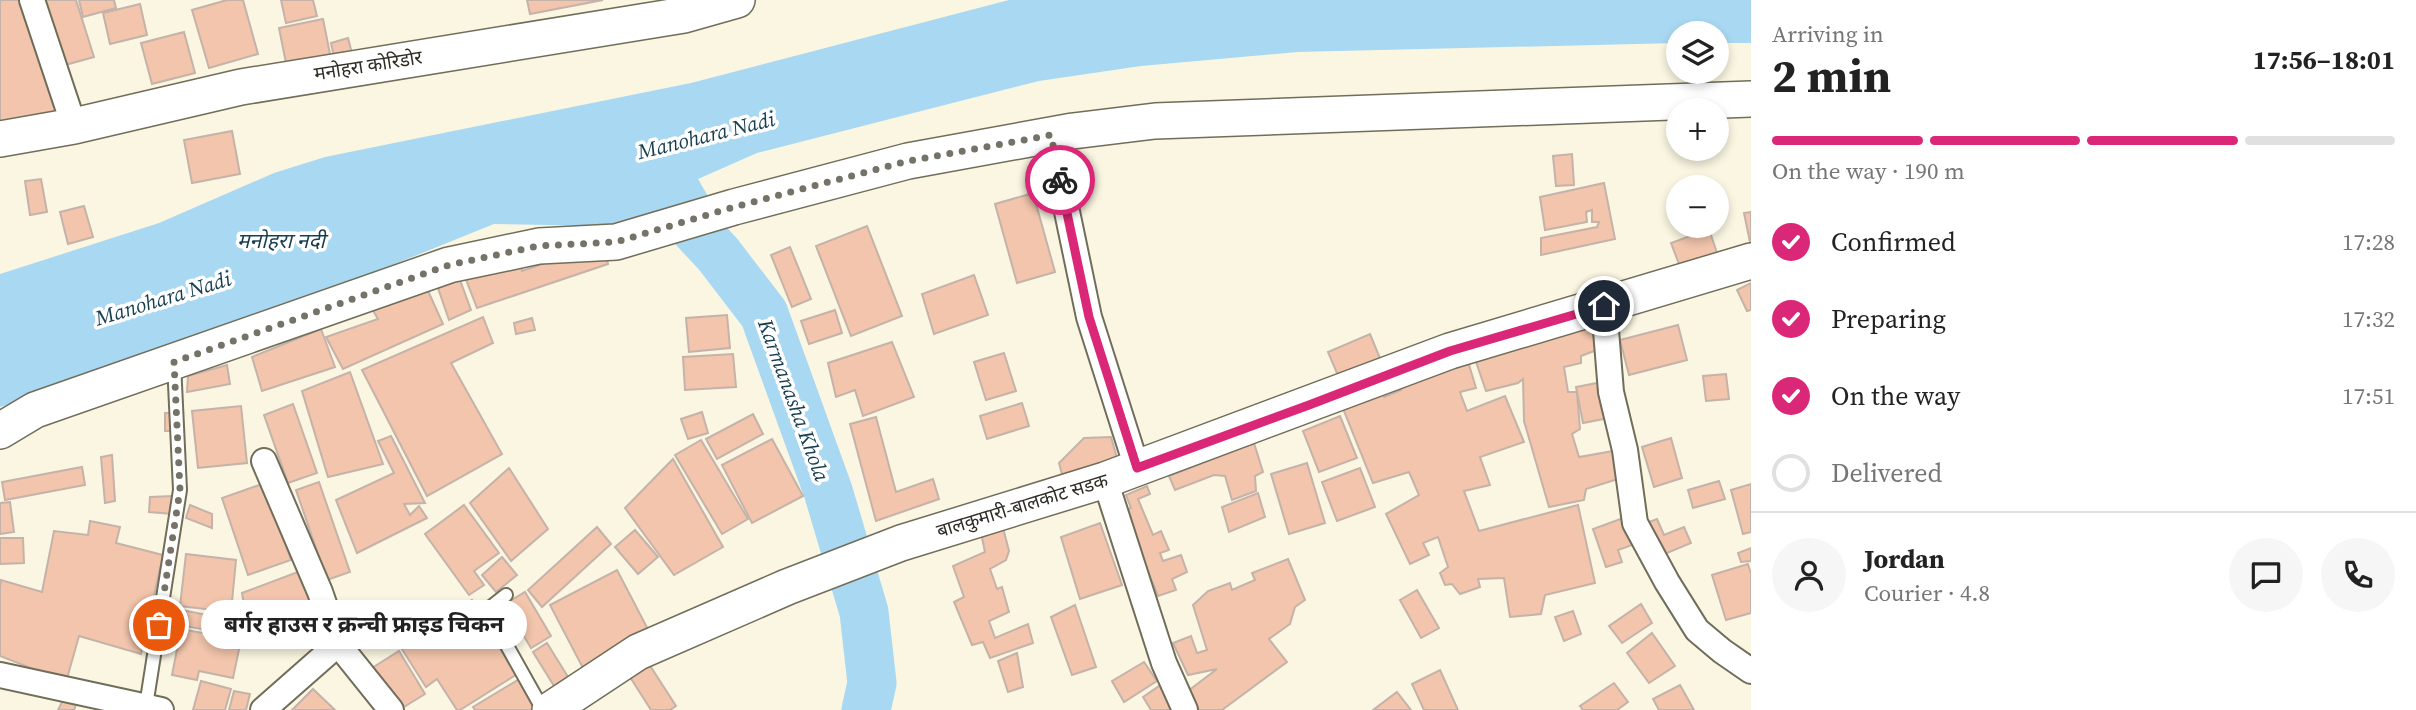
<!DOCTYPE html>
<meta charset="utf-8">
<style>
:root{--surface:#fff;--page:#f6f6f6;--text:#222;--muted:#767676;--line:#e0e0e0;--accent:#db2777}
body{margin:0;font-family:"Source Serif 4","Noto Sans Devanagari",serif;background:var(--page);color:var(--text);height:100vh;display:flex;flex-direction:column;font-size:26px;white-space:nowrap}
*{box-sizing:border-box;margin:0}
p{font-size:23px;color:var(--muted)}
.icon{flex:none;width:38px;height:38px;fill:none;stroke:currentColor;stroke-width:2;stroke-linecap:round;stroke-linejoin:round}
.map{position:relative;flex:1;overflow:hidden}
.sheet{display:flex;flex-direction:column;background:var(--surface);width:665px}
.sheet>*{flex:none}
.controls{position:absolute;left:1666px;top:21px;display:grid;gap:14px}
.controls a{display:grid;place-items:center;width:63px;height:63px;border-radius:50%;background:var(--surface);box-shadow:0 4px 10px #0003;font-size:35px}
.pin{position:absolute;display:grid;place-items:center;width:60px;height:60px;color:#fff;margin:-30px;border:4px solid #fff;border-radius:50%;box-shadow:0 2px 7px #0007}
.courier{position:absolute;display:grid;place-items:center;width:70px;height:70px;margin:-35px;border:5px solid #db2777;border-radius:50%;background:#fff;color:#222;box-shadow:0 2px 9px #0007}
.bubble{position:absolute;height:49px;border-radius:24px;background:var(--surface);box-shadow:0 4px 10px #0003;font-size:23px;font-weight:700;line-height:49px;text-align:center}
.headline em{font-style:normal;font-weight:700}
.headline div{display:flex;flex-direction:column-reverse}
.headline{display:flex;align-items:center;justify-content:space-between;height:119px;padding:0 21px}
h1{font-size:46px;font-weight:700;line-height:52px}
.bar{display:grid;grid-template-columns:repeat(4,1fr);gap:10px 7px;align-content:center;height:84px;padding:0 21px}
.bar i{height:9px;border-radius:5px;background:var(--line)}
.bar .on{background:var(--accent)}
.bar p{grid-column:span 4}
.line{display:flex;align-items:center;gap:18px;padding:0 21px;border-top:2px solid var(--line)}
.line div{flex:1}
.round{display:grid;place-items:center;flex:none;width:74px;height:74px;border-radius:37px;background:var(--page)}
ol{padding:0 21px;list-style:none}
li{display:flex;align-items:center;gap:21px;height:77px}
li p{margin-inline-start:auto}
li .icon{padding:7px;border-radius:50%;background:var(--accent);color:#fff;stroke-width:4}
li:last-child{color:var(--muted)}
li i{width:38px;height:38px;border:4px solid var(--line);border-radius:50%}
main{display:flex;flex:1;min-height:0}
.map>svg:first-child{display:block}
.water{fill:#a9d8f2}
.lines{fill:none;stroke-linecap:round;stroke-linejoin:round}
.river{stroke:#a9d8f2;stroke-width:49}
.building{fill:#f2c5ac;stroke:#c5b2a8;stroke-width:2}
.lane-casing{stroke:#716d5b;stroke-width:16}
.street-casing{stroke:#716d5b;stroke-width:28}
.secondary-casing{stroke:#716d5b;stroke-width:38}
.lane{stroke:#fff;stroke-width:12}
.street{stroke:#fff;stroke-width:24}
.secondary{stroke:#fff;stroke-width:35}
.done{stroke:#757367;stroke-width:7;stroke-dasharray:0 12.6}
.route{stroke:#db2777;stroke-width:9}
.labels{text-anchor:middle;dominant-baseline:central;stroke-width:7;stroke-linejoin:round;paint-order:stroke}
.street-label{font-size:19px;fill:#2e2c25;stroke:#fff}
.water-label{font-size:21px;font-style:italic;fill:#163d50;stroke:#fff}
</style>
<main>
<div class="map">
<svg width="1751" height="710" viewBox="0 0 1751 710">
<rect width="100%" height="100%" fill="#faf6e2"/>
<path class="water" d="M1009,0h742v43h-34v-10h-39v10l-381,9 -156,14 -102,15 -282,72 -59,26 11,19 -107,28 -108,-2 -280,113 -214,70v-133l159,-51 115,-50 51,-16 366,-74z"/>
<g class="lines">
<path class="river" d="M649,192l25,15 44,47 46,60 64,177 36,121 8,71 -6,27"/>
</g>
<g class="building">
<path d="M0,0h23l40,118 -63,7z"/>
<path d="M37,0h39l18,57 -36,10z"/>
<path d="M79,0h35l2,8 -33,9z"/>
<path d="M227,0h16l15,54 -49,14 -17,-58z"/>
<path d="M281,0h32l4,16 -31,7z"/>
<path d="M527,0h76l-73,14z"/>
<path d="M140,4l7,31 -37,9 -7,-31z"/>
<path d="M323,19l8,40 -44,9 -8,-40z"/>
<path d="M184,32l11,41 -43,11 -11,-41z"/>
<path d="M348,38l5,19 -18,5 -4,-19z"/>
<path d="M232,131l8,43 -48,9 -8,-43z"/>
<path d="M1572,154l2,31 -18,1 -3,-30z"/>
<path d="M41,179l6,33 -17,3 -5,-34z"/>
<path d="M1604,183l11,56 -74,16v-17l56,-11 2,-5h-7v-12l-6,2 1,10 -42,8 -5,-33z"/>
<path d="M1033,193l22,79 -38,11 -22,-79z"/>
<path d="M84,206l9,31 -25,7 -8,-32z"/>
<path d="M1751,212v35l-7,-34z"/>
<path d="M867,226l35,90 -51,20 -35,-90z"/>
<path d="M1709,229l10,30 -37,13 -11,-29z"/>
<path d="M604,243l4,21 -131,44 -12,-31 54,-24 3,18z"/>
<path d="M790,247l21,52 -19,8 -21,-52z"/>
<path d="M974,275l14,40 -54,19 -12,-40z"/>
<path d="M460,280l11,30 -22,10 -11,-32z"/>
<path d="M424,282l19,42 -100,45 -17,-32 52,-18 -9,-15z"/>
<path d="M1751,283v27l-4,1 -10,-21z"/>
<path d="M835,310l7,23 -33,11 -8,-23z"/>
<path d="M727,315l3,33 -41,4 -3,-34z"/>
<path d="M483,317l10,26 -42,20 51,91 -75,42 -65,-126z"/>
<path d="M1596,317l9,30 -24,9v7l-17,4 4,25h9l3,37 -8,5 7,23 40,-7 2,28 -35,11 -2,11 -35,7 -25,-86 -1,-42 -5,4 -32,8 -12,-35z"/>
<path d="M532,318l3,12 -19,4 -2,-11z"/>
<path d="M1678,325l9,35 -58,15 -9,-35z"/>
<path d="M321,329l14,38 -73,24 -10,-34z"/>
<path d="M1370,334l14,34 -42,17 -14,-33z"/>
<path d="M892,342l22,55 -51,19 -8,-26 -19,7 -8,-34z"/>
<path d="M1004,353l12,38 -30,9 -12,-38z"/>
<path d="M733,354l3,33 -51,3 -2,-33z"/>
<path d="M1467,358l9,30 -16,4 7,19 38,-15 19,46 -44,15 10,28 -26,6 15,40 99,-26 17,78 -50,12 -4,19 -31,3 -6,-39 -26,1 2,8 -20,7 -8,-10 -7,1 -5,-12 8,-6 -10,-30 -15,6 6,12 -19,9 -24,-50 33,-19 -10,-23 -36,11 -31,-77 38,-16 4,7 17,-7 -1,-7z"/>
<path d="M227,365l3,19 -43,8 1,-16z"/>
<path d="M350,372l33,92 -55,13 -26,-86z"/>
<path d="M1726,374l3,25 -23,2 -3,-25z"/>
<path d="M1602,382l7,36 -26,5 -7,-36z"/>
<path d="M1022,403l7,23 -42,13 -7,-23z"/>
<path d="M293,404l24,69 -29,10 -24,-68z"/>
<path d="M241,406l6,57 -49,5 -6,-57z"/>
<path d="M702,412l6,21 -20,6 -7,-20z"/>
<rect x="165" y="413" width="8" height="18"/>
<path d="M753,414l10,20 -46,25 -11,-20z"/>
<path d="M1340,416l17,42 -38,14 -16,-41z"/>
<path d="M876,417l20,75 37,-13 6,20 -63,22 -26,-97z"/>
<path d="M391,436l34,67 -21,1 6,11 9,-9 8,12 -70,35 -21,-53 58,-27 -16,-32z"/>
<path d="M1111,437l10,35 -55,17 -7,-26 25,-25z"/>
<path d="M1671,438l11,40 -28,9 -12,-40z"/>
<path d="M772,439l31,57 -51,27 -30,-58z"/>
<path d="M701,440l47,79 -26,15 -47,-79z"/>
<path d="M1254,443l9,29 -8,4 1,15 -24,9 -7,-24 -11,-1 -39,15 -6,-14z"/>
<path d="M112,455l3,46 -10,2 -4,-46z"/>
<path d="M673,459l50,88 -49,28 -49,-67z"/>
<path d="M1307,463l18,60 -36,11 -18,-60z"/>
<path d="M82,467l3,18 -80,15 -3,-18z"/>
<path d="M509,468l39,61 -37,32 -41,-58z"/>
<path d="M1360,468l15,39 -38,14 -15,-39z"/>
<path d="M1719,481l6,18 -32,9 -5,-18z"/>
<path d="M319,482l31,90 -23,8 -31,-90z"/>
<path d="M265,483l26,77 -43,15 -26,-77z"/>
<path d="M1751,484v48l-8,2 -12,-44z"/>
<path d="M1147,486l3,8 -12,5 15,36 8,-4 8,19 -9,3 3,8 18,-6 6,17 -15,7 4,11 -18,6 -35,-85 8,-3 -5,-13z"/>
<path d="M1258,493l7,24 -36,15 -7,-25z"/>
<path d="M172,496v18l-23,-2 1,-15z"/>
<path d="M10,502l4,30 -14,2v-31z"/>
<path d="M190,505l22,9v14l-26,-10z"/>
<path d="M464,505l35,48 -25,18 10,14 -15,10 -44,-61z"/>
<path d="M1623,518l9,27 -14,5 4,12 -16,5 -13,-38z"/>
<path d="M1657,519l7,16 20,-8 7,16 -36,15 -14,-33z"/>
<path d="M90,521l30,6 -4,16 47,12 -22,99 -62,-18 -13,46 -66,-26v-69l1,-7 41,12 12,-61 34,4z"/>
<path d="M1100,523l22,62 -42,14 -19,-62z"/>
<path d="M1002,524l7,27 -3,9 -16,9 7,20 5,-2 7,25 -20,9 6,17 33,-14 5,19 -43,15 -7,-16 -11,3 -18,-43 10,-5 -11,-31 32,-14 -4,-19z"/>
<path d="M597,527l14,17 -69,63 -14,-17z"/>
<path d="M635,530l23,27 -20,17 -23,-27z"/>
<path d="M0,538h23l1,25 -24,1z"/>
<path d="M1751,548v13l-10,1 -3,-9z"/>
<path d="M186,554l50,6 -5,52 -51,-6z"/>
<path d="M502,557l15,18 -21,17 -14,-17z"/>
<path d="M1288,559l17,41 -10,7 -5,17 -21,15 18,23 -65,48h-26l-12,-16 33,-25 -29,6 -15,-32 18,-7 6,17 10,-3 -14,-45 15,-14 22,-8 2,7 23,-10 -3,-7z"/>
<path d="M1748,564l3,10v39l-25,7 -14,-45z"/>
<path d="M303,570l21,60 -42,-4 -33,10 -7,-43z"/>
<path d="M617,570l35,67 -67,35 -35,-67z"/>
<path d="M1417,590l22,38 -18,10 -21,-38z"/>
<path d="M525,592l26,44 -20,12 -26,-44z"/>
<path d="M472,600l47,73 -59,37h-3l-20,-31 -11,8 -26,-41z"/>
<path d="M1641,604l11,19 -30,20 -13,-17z"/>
<path d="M1075,605l21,62 -24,8 -21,-58z"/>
<path d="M182,610l60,12 -2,14 -61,-11z"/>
<path d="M1573,611l8,23 -17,7 -9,-24z"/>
<path d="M181,629l60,11 -8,38 -34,-7 -2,9 -25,-5z"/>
<path d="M1652,633l23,33 -26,17 -22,-30z"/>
<path d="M547,643l26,42 -14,9 -26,-42z"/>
<path d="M399,651l26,43 -26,16 -27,-42z"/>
<path d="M1017,653l6,34 -15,5 -10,-31z"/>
<path d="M1144,662l13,19 -33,21 -12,-21z"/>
<path d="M649,664l27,42 -6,4h-19l-21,-33z"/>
<path d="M1440,670l18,40h-34l-12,-26z"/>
<path d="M521,678l18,29 -5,3h-59l-2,-3z"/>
<path d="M201,681l30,8 -6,21h-32z"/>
<path d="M1614,683l14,19 -11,8h-34l-3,-4z"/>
<path d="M1162,684l15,26h-26l-8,-13z"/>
<path d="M1680,685l14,25h-35l-6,-11z"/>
<path d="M313,689l22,21h-43z"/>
<path d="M234,691l16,3 -4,16h-17z"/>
<path d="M1397,692l14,18h-38z"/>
<path d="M64,698l13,4 -3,8h-16z"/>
</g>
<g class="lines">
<defs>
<g id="lane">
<path d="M506,595l-19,15 56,100"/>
<path d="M146,706l34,-216 -6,-127"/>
</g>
<g id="street">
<path d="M32,0l42,126"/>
<path d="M1051,135l38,182 48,151"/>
<path d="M1604,306l7,86 14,58 10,73 32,59 30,48 25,21 29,20"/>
<path d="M264,461l56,131 18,52 53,66"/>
<path d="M1105,480l59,183 21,47"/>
<path d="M0,675l161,35"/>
<path d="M263,710l75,-66"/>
</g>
<g id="secondary">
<path d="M0,139l74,-13 167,-39 443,-72 53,-15"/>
<path d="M0,431l35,-21 414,-145 90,-19 77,-4 118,-35 174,-46 165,-30 82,-10 596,-22"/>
<path d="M550,710l88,-58 149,-65 114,-44 204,-63 345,-129 301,-90"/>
</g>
</defs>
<use href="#lane" class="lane-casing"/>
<use href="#street" class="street-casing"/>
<use href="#secondary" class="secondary-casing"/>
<use href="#lane" class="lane"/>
<use href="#street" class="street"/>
<use href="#secondary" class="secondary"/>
</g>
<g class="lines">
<path class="done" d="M159,625l21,-135 -6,-128 275,-97 89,-19 78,-4 118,-35 174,-46 143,-26 9,45"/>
<path class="route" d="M1060,180l29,137 48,151 172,-63 141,-54 154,-45"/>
</g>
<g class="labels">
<g class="street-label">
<text transform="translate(368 65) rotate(-9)">मनोहरा कोरिडोर</text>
<text transform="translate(1022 505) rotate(-17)">बालकुमारी-बालकोट सडक</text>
</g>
<g class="water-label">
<text transform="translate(706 135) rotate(-14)">Manohara Nadi</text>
<text x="281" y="240">मनोहरा नदी</text>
<text transform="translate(163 298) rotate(-17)">Manohara Nadi</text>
<text transform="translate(794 400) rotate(70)">Karmanasha Khola</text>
</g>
</g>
</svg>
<div class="controls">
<a><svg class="icon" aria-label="layers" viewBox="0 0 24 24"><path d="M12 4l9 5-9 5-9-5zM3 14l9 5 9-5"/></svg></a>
<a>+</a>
<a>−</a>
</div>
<div class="pin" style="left:159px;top:625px;background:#ea580c"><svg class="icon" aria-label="bag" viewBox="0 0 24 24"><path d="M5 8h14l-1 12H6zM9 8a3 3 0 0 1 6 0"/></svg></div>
<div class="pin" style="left:1604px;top:306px;background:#1f2937"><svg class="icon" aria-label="home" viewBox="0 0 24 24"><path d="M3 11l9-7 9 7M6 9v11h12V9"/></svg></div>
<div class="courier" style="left:1060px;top:180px"><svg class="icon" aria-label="bike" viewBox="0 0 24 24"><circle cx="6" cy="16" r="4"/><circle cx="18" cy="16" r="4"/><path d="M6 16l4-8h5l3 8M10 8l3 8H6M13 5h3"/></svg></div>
<div class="bubble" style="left:201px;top:600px;width:326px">बर्गर हाउस र क्रन्ची फ्राइड चिकन</div>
</div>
<section class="sheet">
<div class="headline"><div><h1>2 min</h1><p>Arriving in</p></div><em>17:56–18:01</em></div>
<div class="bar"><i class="on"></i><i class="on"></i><i class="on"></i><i></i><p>On the way · 190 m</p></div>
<ol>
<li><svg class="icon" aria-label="check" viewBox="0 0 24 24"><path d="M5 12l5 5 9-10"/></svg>Confirmed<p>17:28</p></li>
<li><svg class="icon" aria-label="check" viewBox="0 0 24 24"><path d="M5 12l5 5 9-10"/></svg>Preparing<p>17:32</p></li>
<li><svg class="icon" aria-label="check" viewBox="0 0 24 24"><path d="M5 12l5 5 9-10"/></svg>On the way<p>17:51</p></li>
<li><i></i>Delivered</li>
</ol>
<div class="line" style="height:126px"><a class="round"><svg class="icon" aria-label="person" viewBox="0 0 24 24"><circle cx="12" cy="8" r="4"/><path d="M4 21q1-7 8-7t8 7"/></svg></a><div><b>Jordan</b><p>Courier · 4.8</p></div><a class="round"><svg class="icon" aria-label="chat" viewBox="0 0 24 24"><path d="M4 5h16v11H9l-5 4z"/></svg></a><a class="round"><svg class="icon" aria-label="phone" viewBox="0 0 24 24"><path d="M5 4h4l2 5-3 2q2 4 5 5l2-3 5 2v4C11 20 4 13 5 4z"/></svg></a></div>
</section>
</main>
